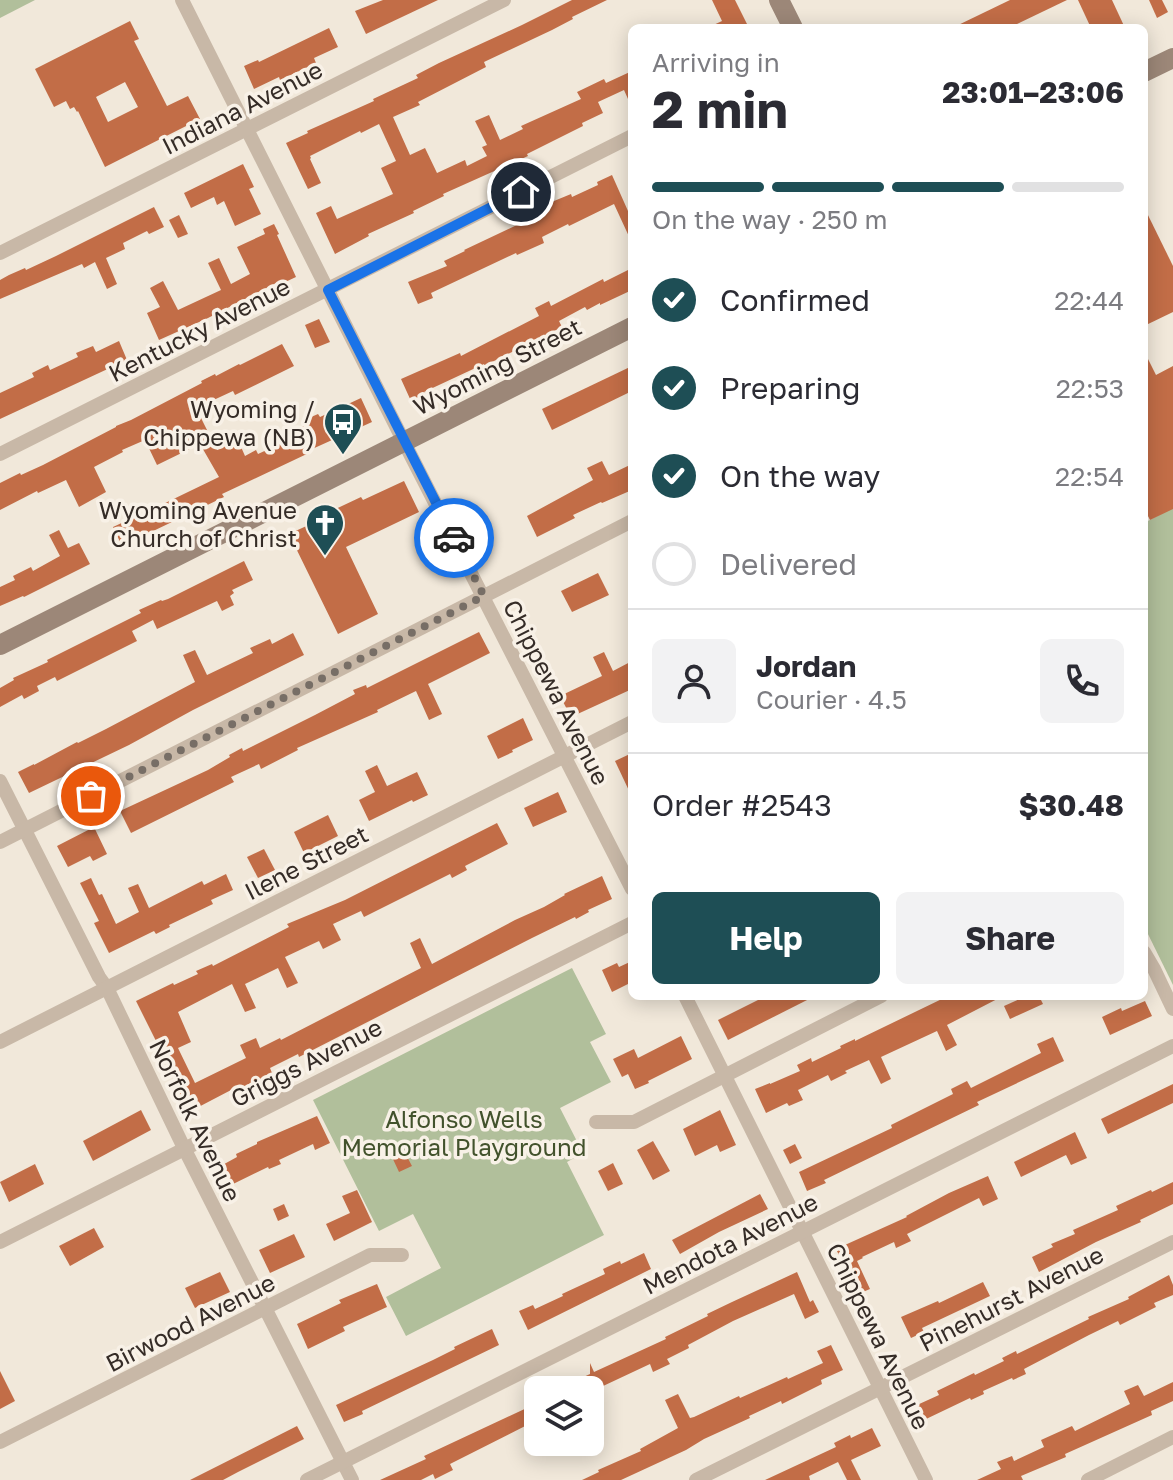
<!DOCTYPE html>
<meta charset="utf-8">
<style>
:root{--surface:#fff;--page:#f2f2f3;--text:#2b2b33;--muted:#7c7c81;--line:#e1e1e2;--accent:#1e4e55}
body{margin:0;font-family:"Golos Text",sans-serif;background:var(--page);color:var(--text);height:100vh;display:flex;flex-direction:column;font-size:30px;white-space:nowrap}
*{box-sizing:border-box;margin:0}
p{font-size:26px;color:var(--muted)}
.icon{flex:none;width:44px;height:44px;fill:none;stroke:currentColor;stroke-width:2;stroke-linecap:round;stroke-linejoin:round}
.map{position:relative;flex:1;overflow:hidden}
.details{position:absolute;left:628px;top:24px;width:520px;height:976px;display:flex;flex-direction:column;background:var(--surface);border-radius:12px;box-shadow:0 4px 20px #0003}
.details>*{flex:none}
.tools{position:absolute;left:524px;top:1376px;display:grid;gap:16px}
.tools a{display:grid;place-items:center;width:80px;height:80px;border-radius:12px;background:var(--surface);box-shadow:0 4px 20px #0003;font-size:40px}
.pin{position:absolute;display:grid;place-items:center;width:68px;height:68px;color:#fff;margin:-34px;border:4px solid #fff;border-radius:50%;box-shadow:0 2px 8px #0007}
.courier{position:absolute;display:grid;place-items:center;width:80px;height:80px;margin:-40px;border:6px solid #1a73e8;border-radius:50%;background:#fff;color:#222;box-shadow:0 2px 10px #0007}
.overview em{font-style:normal;font-weight:700}
.overview div{display:flex;flex-direction:column-reverse}
.overview{display:flex;align-items:center;justify-content:space-between;height:136px;padding:0 24px}
h1{font-size:52px;font-weight:700;line-height:60px}
.bar{display:grid;grid-template-columns:repeat(4,1fr);gap:12px 8px;align-content:center;height:96px;padding:0 24px}
.bar i{height:10px;border-radius:6px;background:var(--line)}
.bar .on{background:var(--accent)}
.bar p{grid-column:span 4}
.line{display:flex;align-items:center;gap:20px;padding:0 24px;border-top:2px solid var(--line)}
.line div{flex:1}
.round{display:grid;place-items:center;flex:none;width:84px;height:84px;border-radius:12px;background:var(--page)}
ol{padding:0 24px;list-style:none}
li{display:flex;align-items:center;gap:24px;height:88px}
li p{margin-inline-start:auto}
li .icon{padding:8px;border-radius:50%;background:var(--accent);color:#fff;stroke-width:4}
li:last-child{color:var(--muted)}
li i{width:44px;height:44px;border:4px solid var(--line);border-radius:50%}
.cta{display:flex;gap:16px;margin-top:auto;padding:16px 24px}
.cta a{flex:1;height:92px;border-radius:12px;background:var(--accent);color:#fff;font-size:32px;font-weight:700;line-height:92px;text-align:center}
.cta a+a{background:var(--page);color:var(--text)}
.map>svg:first-child{display:block}
.green{fill:#b1bf9b}
.building{fill:#c26d47;fill-rule:evenodd}
.lines{fill:none;stroke-linecap:round;stroke-linejoin:round}
.street{stroke:#c8b8a7;stroke-width:14}
.secondary{stroke:#9c8778;stroke-width:20}
.done{stroke:#776e66;stroke-width:8;stroke-dasharray:0 14.4}
.route{stroke:#1a73e8;stroke-width:10}
.labels{text-anchor:middle;dominant-baseline:central;stroke-width:7;stroke-linejoin:round;paint-order:stroke}
.street-label{font-size:24px;fill:#352c27;stroke:#f8f1e7}
.poi-label{font-size:24px;fill:#352c27;stroke:#f8f1e7;text-anchor:end}
.park-label{font-size:24px;fill:#42522c;stroke:#f8f1e7}
</style>
<div class="map">
<svg width="1173" height="1480" viewBox="0 0 1173 1480">
<rect width="100%" height="100%" fill="#f1e8da"/>
<g class="green">
<path d="M0,0h35l-35,18z"/>
<path d="M1173,508v477l-29,-59v-403z"/>
<path d="M572,968l34,66 -16,8 21,40 -51,26 23,45 -16,9 37,73 -198,101 -20,-39 55,-29 -28,-54 -34,17 -66,-131z"/>
</g>
<g class="building">
<path d="M383,0h55l-72,34 -11,-23z"/>
<path d="M572,0h35l-35,17 1,2 -21,11 -68,32 2,5 -68,35 2,3 -27,12 17,38 15,-7 12,25 28,-13 2,6 20,-10 -5,-9 5,-2 -12,-24 14,-6 11,25 23,-11 -2,-3 60,-27 -4,-7 27,-13 2,4 26,-12v37l-8,-18 -26,12 5,11 -21,10 1,3 -56,28 1,2 -85,38 1,2 -31,15 1,2 -46,21 1,2 -34,18 -19,-41 15,-7 6,13 56,-25 -12,-26 15,-7 -17,-37 -18,9 -1,-2 -50,25 1,2 -1,1 11,24 -13,6 -22,-46 22,-10 -1,-2 67,-30 -1,-2 45,-21 -2,-3 23,-12 83,-38z"/>
<path d="M712,0h23l14,28h-42l15,-7z"/>
<path d="M1010,0h57l-58,28h-57z"/>
<path d="M1078,0h34l13,28h-34z"/>
<path d="M1149,0h13l6,12 -11,6z"/>
<path d="M130,21l9,18 -5,2 33,65 21,-10 12,23 -95,48 -27,-56 -1,1 -3,-5 -4,2 -4,-8 -12,6 -19,-38zM125,82l13,25 -30,15 -12,-25z"/>
<path d="M329,28l9,19 -24,11 2,5 -36,17 -1,-3 -25,12 -10,-23 14,-6 1,2z"/>
<path d="M243,164l11,23 -5,2 12,25 -26,12 -11,-25 -7,4 -3,-8 -23,11 -7,-15z"/>
<path d="M612,175l16,36 4,-2v34l-18,-39 -45,22 -1,-2 -26,13 2,6 -27,12 -1,-2 -85,40 2,5 -15,6 -10,-22 39,-16 -3,-5 21,-10 -1,-1 76,-36 -3,-6 34,-14 1,3 26,-12 -1,-3z"/>
<path d="M154,207l10,20 -15,7 -2,-3 -24,12 2,6 -19,9 11,26 -10,5 -12,-27 -11,6 -2,-4 -82,35v-19l9,-5 16,-7 1,2 30,-14z"/>
<path d="M1144,207l29,59v46l-29,14z"/>
<path d="M179,215l9,19 -10,4 -9,-18z"/>
<path d="M274,224l5,10 -2,1 19,42 -15,7 -1,-3 -72,37 -49,22 -12,-27 13,-6 -10,-19 13,-7 15,29 43,-20 -13,-27 11,-5 12,26 19,-10 -13,-27 28,-13 -2,-5z"/>
<path d="M632,268v22l-32,15v-2l-13,7 -2,-3 -26,14 3,6 -78,39v-2l-60,28 1,2 -14,7 -10,-22 59,-26 1,3 78,-40 -4,-8 14,-7 2,5 52,-27 1,3z"/>
<path d="M319,319l11,23 -15,6 -10,-23z"/>
<path d="M119,341l8,19 -127,59v-26l34,-16 -2,-4 16,-8 2,5 28,-13 -2,-4 17,-7 3,6z"/>
<path d="M282,344l12,22 -59,29 -2,-4 -28,13 3,5 -9,5 18,36 21,-10 7,16 11,-6 2,4 28,-13 -3,-5 21,-10 -2,-5 16,-7 2,3 41,-19 11,24 -62,28 1,2 -89,42 2,3 -102,49 -9,-19 15,-7v1l91,-44 -19,-33 -43,21 -12,-25 -23,10 1,2 -29,15 12,25 -27,15 -13,-27 -28,13 -1,-2 -37,19v-27l20,-10 1,2 22,-10 73,-38v-1l15,-6 71,-37 -1,-2 14,-7 1,2 23,-12 1,1z"/>
<path d="M1144,351l12,24 17,-9v143l-23,11 -6,-12z"/>
<path d="M632,366v25l-80,39 -10,-21z"/>
<path d="M602,461l7,14 23,-11v26l-30,13 -1,-1 -28,13 2,3 -38,19 -10,-21 66,-36 -6,-12z"/>
<path d="M404,481l15,31 -73,35 32,67 -40,20 -49,-100 37,-17 -1,-3 36,-17 2,3z"/>
<path d="M59,530l9,18 11,-5 11,21 -66,33 -1,-1 -23,10v-19l15,-7 -2,-4 18,-9 2,4 27,-15 -11,-21z"/>
<path d="M244,561l9,19 -21,10 2,3 -4,3 4,9 -12,6 -5,-10 -60,28 -4,-9 -21,11 5,10 -80,40 -2,-4 -18,9 2,5 -15,8 -2,-4 -22,12v-19l14,-8 -1,-2 35,-16 -1,-2 94,-47 -2,-3 22,-10 1,1 6,-2z"/>
<path d="M598,573l11,22 -37,17 -11,-21z"/>
<path d="M479,632l11,21 -62,31 14,30 -13,6 -13,-29 -39,19 1,2 -81,36 1,2 -37,19 -2,-5 -28,13 3,5 -103,51 -11,-22 88,-41 22,-13 -1,-2 13,-7 1,3 72,-36 40,-21 -2,-4 13,-5 1,3z"/>
<path d="M293,633l11,22 -111,55 -64,35 -100,48 -11,-21 16,-8v1l43,-23 1,1 28,-14 89,-47 -12,-27 12,-5 12,25 46,-22 -3,-5 20,-9 2,5z"/>
<path d="M604,652l9,19 19,-10v28l-61,28 -11,-21 42,-20 -9,-19z"/>
<path d="M523,718l10,22 -21,10 1,2 -15,7 -11,-23z"/>
<path d="M632,753v44l-17,-36z"/>
<path d="M377,765l10,21 30,-14 11,23 -15,7 -1,-2 -43,21 -10,-21 16,-8 -10,-21z"/>
<path d="M558,792l9,20 -34,15 -9,-19z"/>
<path d="M328,815l10,21 -34,17 -10,-21z"/>
<path d="M497,823l11,21 -43,22 2,4 -15,8 -2,-4 -86,43 -3,-6 -28,13 8,16 -18,9 -4,-8 -34,16 13,26 -11,5 -9,-20 -33,16 11,24 -11,4 -13,-28 -54,28 13,30 -13,6 17,35 51,-25 -6,-13 16,-7 4,10 20,-10 1,2 140,-72 -11,-25 10,-5 12,26 83,-44 29,-13 21,-12 -1,-1 38,-18 10,23 -24,11 1,2 -13,7 -1,-2 -43,21 -233,119 -1,-3 -28,14 2,5 -22,11 -16,7 -1,-2 -44,23 -11,-23 3,-2 -16,-32 -6,3 -6,-13 4,-2 -21,-42 37,-18 1,2 24,-11 -2,-3 16,-7 1,2 76,-39 -2,-3 58,-24z"/>
<path d="M94,827l13,27 -14,7 -3,-5 -22,11 -11,-21z"/>
<path d="M264,849l11,21 -17,8 -11,-21z"/>
<path d="M226,874l7,16 -22,10 2,4 -44,21 1,2 -14,7 -2,-3 -45,22 -15,-30 5,-2 -19,-38 11,-5 8,17 3,-1 14,30 23,-12 -11,-24 10,-4 11,24 53,-27 2,4z"/>
<path d="M632,961v21l-20,10 -10,-22 15,-7 2,4z"/>
<path d="M766,996h49l-87,44 -10,-20z"/>
<path d="M948,996h55l-56,29 10,20 -11,6 -9,-20 -56,26 10,22 -10,5 -12,-24 -24,11 2,2 -16,8 -3,-6 -30,15 5,10 -14,6 -2,-3 -21,10 -11,-24 15,-6v1l30,-13 -3,-6 14,-7 1,4 29,-14 -1,-2 15,-7v2z"/>
<path d="M1026,996h13l4,8 -33,15 -6,-13z"/>
<path d="M1145,1001l7,15 -42,19 -8,-18 19,-9 1,3z"/>
<path d="M681,1036l11,23 -44,22 1,2 -14,6 -7,-15 -6,3 -9,-18 21,-10 4,9z"/>
<path d="M1053,1037l11,24 -87,41 2,3 -155,75 2,3 -19,8 -8,-19 93,-44 -1,-3 62,-31 -2,-5 16,-8 4,7 70,-35 -4,-9z"/>
<path d="M1173,1084v19l-65,31 -7,-15z"/>
<path d="M141,1110l10,20 -58,31 -10,-20z"/>
<path d="M720,1110l16,35 -16,7 -3,-7 -22,11 -12,-27z"/>
<path d="M317,1116l13,27 -15,7 -2,-6 -34,16 2,4 -12,5 -1,-2 -41,20 -10,-19 20,-11 -1,-3 21,-10v-2z"/>
<path d="M1075,1132l12,26 -16,7 -5,-10 -45,22 -7,-15z"/>
<path d="M653,1141l17,30 -17,9 -16,-30z"/>
<path d="M795,1144l7,14 -12,6 -7,-14z"/>
<path d="M404,1151l8,15 -13,6 -7,-15z"/>
<path d="M613,1163l10,21 -15,7 -10,-20z"/>
<path d="M35,1164l9,20 -35,18 -9,-20z"/>
<path d="M988,1176l10,23 -15,7 -4,-8 -72,36 4,7 -15,7 -2,-6 -32,15 1,1 -6,3 13,28 -12,5 -22,-45 71,-32 -1,-1 43,-23z"/>
<path d="M1173,1182v22l-33,16 1,2 -45,20 -57,30 -7,-15 21,-10 -2,-3 24,-10 -2,-4 45,-20 -2,-4 35,-16 1,2z"/>
<path d="M357,1190l15,32 -38,19 -8,-17 24,-11 -8,-17z"/>
<path d="M760,1194l8,15 -49,23 -39,22 -8,-14z"/>
<path d="M284,1204l5,12 -11,5 -5,-12z"/>
<path d="M94,1228l10,19 -34,19 -11,-20z"/>
<path d="M294,1234l11,23 -35,16 -11,-23z"/>
<path d="M644,1253l7,16 -123,61 -9,-19 14,-6 2,4 28,-13 -1,-2 43,-20 -2,-5 17,-8 1,3z"/>
<path d="M220,1272l10,20 -35,16 -10,-20z"/>
<path d="M797,1272l13,30 3,-2 6,12 -14,7 -11,-25 -61,27 -45,24 1,3 -22,11 3,5 -17,8 -3,-8 -49,23 1,3 -12,4v-4h-29l18,-8 -2,-2 13,-6v-11l4,9 72,-33 -1,-2 43,-21 -1,-2 25,-12z"/>
<path d="M1169,1275l4,10v10l-19,8 2,4 -36,18 -2,-4 -29,14 -65,34 2,5 -13,6 -1,-2 -29,13 1,3 -13,6 -1,-2 -46,22 -7,-15 22,-10 -2,-4 37,-18 1,2 29,-14 -2,-3 14,-7 1,3 72,-35 -1,-2 41,-18 -1,-2z"/>
<path d="M983,1282l7,14 -68,32 2,4 -13,6 -10,-21 37,-16 1,2z"/>
<path d="M377,1284l10,23 -44,20 2,4 -37,18 -11,-25 44,-21 -2,-3z"/>
<path d="M492,1329l7,16 -112,54 -25,12 1,3 -19,8 -8,-17 97,-45 22,-11 -1,-2z"/>
<path d="M831,1345l12,25 -22,10 1,4 -40,20 -1,-3 -32,15 1,2 -46,21 -18,11 -65,30h-39l17,-8 -1,-2 43,-19 -1,-2 38,-21 -13,-28 13,-6 12,24 4,-1 45,-21 1,2 47,-21 1,2 35,-16 -6,-12z"/>
<path d="M0,1371l15,30 -15,8z"/>
<path d="M1173,1382v19l-22,10 1,4 -87,39 1,3 -45,19 2,4h-46l24,-11 -4,-7 15,-6 2,5 30,-14 -3,-7 31,-14 3,5 55,-27 -6,-13 14,-6 6,11z"/>
<path d="M531,1406l6,14 -87,44 3,6 -18,9 -2,-5 -12,6h-41l46,-21 -2,-3z"/>
<path d="M297,1426l7,13 -66,33 -15,8h-33z"/>
<path d="M872,1428l9,18 -30,14 10,20h-14l-9,-18 -29,14 1,4h-45l71,-33 -2,-4 16,-8 1,3z"/>
</g>
<g class="lines">
<g class="street">
<path d="M182,0l222,442 228,447"/>
<path d="M0,253l504,-253"/>
<path d="M0,454l632,-318"/>
<path d="M0,781l99,196 8,11 77,160 168,332"/>
<path d="M0,842l632,-321"/>
<path d="M1144,952l10,17 19,40"/>
<path d="M685,996l241,484"/>
<path d="M0,1042l632,-320"/>
<path d="M596,1122h38l247,-126"/>
<path d="M0,1242l632,-319"/>
<path d="M0,1442l370,-187h32"/>
<path d="M307,1480l866,-434"/>
<path d="M696,1480l477,-238"/>
<path d="M1088,1480l85,-43"/>
</g>
<g class="secondary">
<path d="M779,0l14,28"/>
<path d="M1144,72l29,-14"/>
<path d="M0,645l632,-318"/>
</g>
</g>
<g class="lines">
<path class="done" d="M91,796l393,-200 -30,-58"/>
<path class="route" d="M454,538l-126,-248 193,-98"/>
</g>
<defs>
<symbol id="bus-pin" viewBox="-11 -11 22 30"><path d="M0 17L-7.5 6A9.5 9.5 0 1 1 7.5 6Z" fill="#1e4e55" stroke="#f8f1e7"/><path d="M-5-6H5V4H4V6H2V4H-2V6H-4V4H-5ZM-3.5-4V0h7V-4ZM-3.5 1.2v1.5H-2V1.2ZM2 1.2v1.5H3.5V1.2Z" fill="#fff"/></symbol>
<symbol id="church-pin" viewBox="-11 -11 22 30"><path d="M0 17L-7.5 6A9.5 9.5 0 1 1 7.5 6Z" fill="#1e4e55" stroke="#f8f1e7"/><path d="M-1.2-6h2.4v3.5h3.3v2.4h-3.3V6h-2.4V-.1h-3.3v-2.4h3.3Z" fill="#fff"/></symbol>
</defs>
<g fill-rule="evenodd">
<use href="#bus-pin" x="321" y="400" width="44" height="60"/>
<use href="#church-pin" x="303" y="501" width="44" height="60"/>
</g>
<g class="labels">
<g class="street-label">
<text transform="translate(242 107) rotate(-27)">Indiana Avenue</text>
<text transform="translate(199 329) rotate(-27)">Kentucky Avenue</text>
<text transform="translate(497 366) rotate(-27)">Wyoming Street</text>
<text transform="translate(557 692) rotate(63)">Chippewa Avenue</text>
<text transform="translate(306 862) rotate(-27)">Ilene Street</text>
<text transform="translate(306 1062) rotate(-27)">Griggs Avenue</text>
<text transform="translate(196 1120) rotate(64)">Norfolk Avenue</text>
<text transform="translate(730 1243) rotate(-27)">Mendota Avenue</text>
<text transform="translate(1011 1298) rotate(-27)">Pinehurst Avenue</text>
<text transform="translate(190 1322) rotate(-27)">Birwood Avenue</text>
<text transform="translate(879 1336) rotate(64)">Chippewa Avenue</text>
</g>
<g class="poi-label">
<text x="315" y="408">Wyoming /<tspan x="315" dy="28">Chippewa (NB)</tspan></text>
<text x="297" y="509">Wyoming Avenue<tspan x="297" dy="28">Church of Christ</tspan></text>
</g>
<g class="park-label">
<text x="464" y="1118">Alfonso Wells<tspan x="464" dy="28">Memorial Playground</tspan></text>
</g>
</g>
</svg>
<div class="tools">
<a><svg class="icon" aria-label="layers" viewBox="0 0 24 24"><path d="M12 4l9 5-9 5-9-5zM3 14l9 5 9-5"/></svg></a>
</div>
<div class="pin" style="left:91px;top:796px;background:#ea580c"><svg class="icon" aria-label="bag" viewBox="0 0 24 24"><path d="M5 8h14l-1 12H6zM9 8a3 3 0 0 1 6 0"/></svg></div>
<div class="pin" style="left:521px;top:192px;background:#1f2937"><svg class="icon" aria-label="home" viewBox="0 0 24 24"><path d="M3 11l9-7 9 7M6 9v11h12V9"/></svg></div>
<div class="courier" style="left:454px;top:538px"><svg class="icon" aria-label="car" viewBox="0 0 24 24"><path d="M5 17H2v-5l4-1 3-4h7l3 4 3 1v5h-3M9 17h6M6 11h13"/><circle cx="7" cy="17" r="2"/><circle cx="17" cy="17" r="2"/></svg></div>
<section class="details">
<div class="overview"><div><h1>2 min</h1><p>Arriving in</p></div><em>23:01–23:06</em></div>
<div class="bar"><i class="on"></i><i class="on"></i><i class="on"></i><i></i><p>On the way · 250 m</p></div>
<ol>
<li><svg class="icon" aria-label="check" viewBox="0 0 24 24"><path d="M5 12l5 5 9-10"/></svg>Confirmed<p>22:44</p></li>
<li><svg class="icon" aria-label="check" viewBox="0 0 24 24"><path d="M5 12l5 5 9-10"/></svg>Preparing<p>22:53</p></li>
<li><svg class="icon" aria-label="check" viewBox="0 0 24 24"><path d="M5 12l5 5 9-10"/></svg>On the way<p>22:54</p></li>
<li><i></i>Delivered</li>
</ol>
<div class="line" style="height:144px"><a class="round"><svg class="icon" aria-label="person" viewBox="0 0 24 24"><circle cx="12" cy="8" r="4"/><path d="M4 21q1-7 8-7t8 7"/></svg></a><div><b>Jordan</b><p>Courier · 4.5</p></div><a class="round"><svg class="icon" aria-label="phone" viewBox="0 0 24 24"><path d="M5 4h4l2 5-3 2q2 4 5 5l2-3 5 2v4C11 20 4 13 5 4z"/></svg></a></div>
<div class="line" style="height:104px"><div>Order #2543</div><b>$30.48</b></div>
<div class="cta"><a>Help</a><a>Share</a></div>
</section>
</div>
